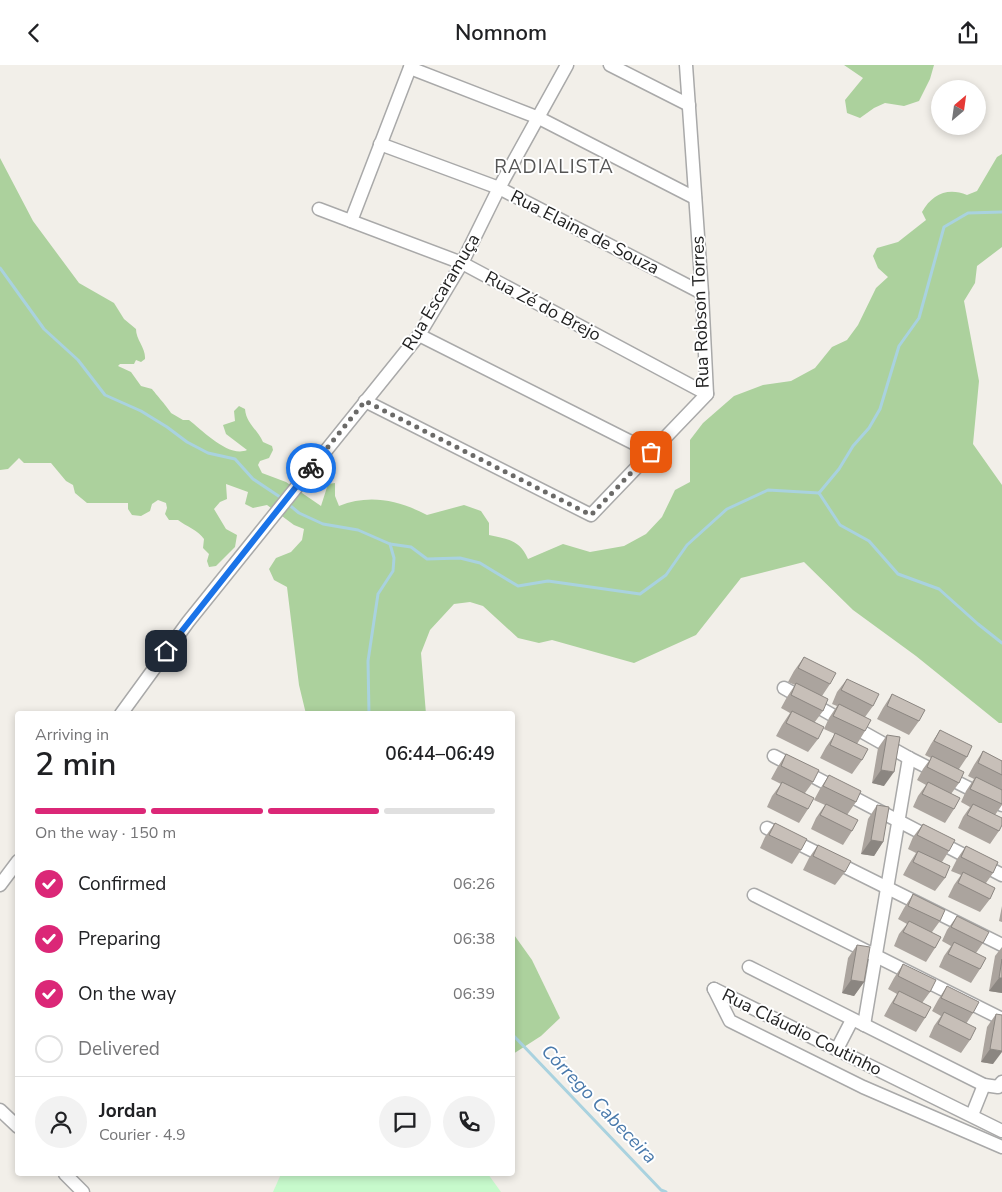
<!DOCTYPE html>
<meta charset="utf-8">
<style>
:root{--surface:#fff;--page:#f2f2f2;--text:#202124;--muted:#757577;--line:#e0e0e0;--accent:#db2777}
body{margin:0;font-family:"Nunito Sans",sans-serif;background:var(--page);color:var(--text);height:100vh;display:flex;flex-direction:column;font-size:19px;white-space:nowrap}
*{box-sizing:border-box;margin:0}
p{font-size:16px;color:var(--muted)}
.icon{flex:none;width:28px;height:28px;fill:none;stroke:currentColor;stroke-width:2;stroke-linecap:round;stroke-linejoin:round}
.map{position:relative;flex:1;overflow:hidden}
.panel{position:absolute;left:15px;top:646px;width:500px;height:465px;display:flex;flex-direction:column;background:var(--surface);border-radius:5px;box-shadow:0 2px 8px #0003}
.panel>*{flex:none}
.needle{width:32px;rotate:29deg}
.tools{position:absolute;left:931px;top:15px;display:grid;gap:10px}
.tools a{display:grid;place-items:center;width:55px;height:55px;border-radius:50%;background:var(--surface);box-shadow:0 2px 8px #0003;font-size:25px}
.pin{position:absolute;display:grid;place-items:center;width:42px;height:42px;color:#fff;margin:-21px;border-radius:10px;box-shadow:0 2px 8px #0006}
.courier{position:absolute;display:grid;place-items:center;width:50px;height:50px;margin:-25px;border:4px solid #1a73e8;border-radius:50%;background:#fff;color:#222;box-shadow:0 1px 6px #0007}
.headline em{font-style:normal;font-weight:600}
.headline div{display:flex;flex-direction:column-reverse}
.headline{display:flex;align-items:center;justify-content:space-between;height:85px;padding:0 20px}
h1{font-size:32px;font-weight:600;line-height:38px}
.bar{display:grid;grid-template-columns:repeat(4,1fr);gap:8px 5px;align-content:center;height:60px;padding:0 20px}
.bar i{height:6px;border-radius:4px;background:var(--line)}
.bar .selected{background:var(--accent)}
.bar p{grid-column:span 4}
.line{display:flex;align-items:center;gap:12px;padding:0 20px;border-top:1px solid var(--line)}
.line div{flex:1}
.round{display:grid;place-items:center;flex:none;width:52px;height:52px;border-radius:26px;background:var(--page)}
ol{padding:0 20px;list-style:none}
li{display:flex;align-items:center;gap:15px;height:55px}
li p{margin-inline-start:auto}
li .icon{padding:5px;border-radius:50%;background:var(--accent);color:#fff;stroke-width:4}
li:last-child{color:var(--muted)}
li i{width:28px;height:28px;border:2px solid var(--line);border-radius:50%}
header{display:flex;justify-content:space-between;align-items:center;height:65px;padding:0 20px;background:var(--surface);font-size:22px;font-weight:600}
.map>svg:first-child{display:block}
.forest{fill:#acd19d}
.park{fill:#c7facc}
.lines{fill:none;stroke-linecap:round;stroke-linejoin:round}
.stream{stroke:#a9d2df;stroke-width:3}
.minor-casing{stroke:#a9a9a9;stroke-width:15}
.minor{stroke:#fff;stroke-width:12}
.wall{fill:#aba49e}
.shaded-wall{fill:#8b8681}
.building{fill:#c7bfb8;stroke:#8b8681}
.done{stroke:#6b6a68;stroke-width:5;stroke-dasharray:0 9}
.route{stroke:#1a73e8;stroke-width:6}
.labels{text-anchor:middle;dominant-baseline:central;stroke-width:4;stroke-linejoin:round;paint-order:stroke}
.street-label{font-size:18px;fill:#222;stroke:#fff}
.neighbourhood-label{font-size:19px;letter-spacing:1px;fill:#555;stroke:#fff}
.water-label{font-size:19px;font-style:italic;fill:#4979ab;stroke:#fff}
</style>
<header><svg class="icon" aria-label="back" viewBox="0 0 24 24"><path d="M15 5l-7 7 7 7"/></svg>Nomnom<svg class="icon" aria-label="share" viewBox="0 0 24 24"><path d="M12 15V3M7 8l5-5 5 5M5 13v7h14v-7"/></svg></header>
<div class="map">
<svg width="1002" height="1127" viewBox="0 0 1002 1127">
<rect width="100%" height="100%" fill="#f2efe9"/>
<g class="forest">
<path d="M844,0h90l-4,14 -11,22 -15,5 -19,-3 -11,5 -14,10 -13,-5 -2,-13 18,-22z"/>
<path d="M1002,89v93l-25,19 -2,17 -11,18 15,80 -6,63 29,41v238h-3l-83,-67 -63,-46 -49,-48 -63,16 -45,57 -62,28 -82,-23 -13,3 -21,-5 -35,-32 -13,-4 -16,2 -24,26 -9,23 5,61h-120l-7,-29 -12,-98 -13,-7 -5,-11 7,-11 15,-6 11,-12 2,-11 -10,-4 -27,-20 -14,3 -8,-4 3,-12 -22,-8 1,15 -7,3 -6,7 12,20 11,6 -2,12 -19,19 -7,1 -2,-6 2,-7 -6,-6 1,-9c-5,-8 -18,-13 -26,-19h-9l-4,-6 2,-6 -1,-5 -8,-3 -6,4 -2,7 -9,5 -9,-1 -4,-6v-6h-41l-12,-10 -2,-8 -7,-4 -15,-18h-27l-5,-5 -11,11 -8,1v-312l33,63 46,62 35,20 10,16 12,10c0,11 10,19 9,30l-4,3 -5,-2 -2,4h-14l-2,2 13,6 10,14 11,3c3,4 17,20 19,24l12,7h6c14,11 40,38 58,30l-21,-16 -3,-9 12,-4 -1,-10 5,-5 6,3c1,14 12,20 18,33l9,4 1,4 -4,8 -9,3 -2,4 4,8 24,9 35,24 7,-22 7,-1v13l4,10c30,-12 59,-6 88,9l37,-10 17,6 8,12v12c19,4 31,5 39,24l35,-15 27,8 34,-6 22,-12 16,-17 13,-27 15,-8v-42l13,-17 31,-27 29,-11 28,-4 24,-13 17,-21 15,-7 11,-15 18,-37 12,-11 -10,-9 -5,-12 4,-8 21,-6 28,-22 -4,-8c10,-18 26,-25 45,-17l10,-4 20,-34z"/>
<path d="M512,867l20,28 28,58 -19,18 -28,18z"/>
</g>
<path class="park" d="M281,1109h207l13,18h-228z"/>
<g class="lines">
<g class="stream">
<path d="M0,203l44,61 34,31 27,35 36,16 26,16 20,15 21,11 27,6 18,20 30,20"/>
<path d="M819,428l20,-24 14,-23 16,-18 11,-19 19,-63 20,-28 25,-91 24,-14 34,-1"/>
<path d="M819,428l21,32 29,16 29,33 41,15 39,35 24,19"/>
<path d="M287,438l12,10 24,11 35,6 32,14 21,3 16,12 33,-1 20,5 38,23 30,-5 92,13 26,-19 21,-30 40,-36 41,-19 51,3"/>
<path d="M369,649l-1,-53 10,-67 15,-23 1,-13 -4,-14"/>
<path d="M512,969l149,156 5,2"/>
</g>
<defs>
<g id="minor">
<path d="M610,0l79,40"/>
<path d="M410,3l129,50 156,80"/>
<path d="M380,79l119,44 203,105"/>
<path d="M319,144l143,54 245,131"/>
<path d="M351,156l60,-156"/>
<path d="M419,270l232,117"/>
<path d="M365,336l226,114 116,-121 -5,-101 -16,-228"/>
<path d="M784,623l125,70 93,47"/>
<path d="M121,649l67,-92 231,-287 43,-72 37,-75 68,-123"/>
<path d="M774,691l228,119"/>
<path d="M767,763l235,117"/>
<path d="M0,820l18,-24"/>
<path d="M754,830l248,124"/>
<path d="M749,902l235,118 14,2 4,-5"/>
<path d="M714,924l16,32 133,66 139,60"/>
<path d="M714,924l288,142"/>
<path d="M864,960l45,-267"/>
<path d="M837,984l15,-29"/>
<path d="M0,1045l18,17"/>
<path d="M972,1050l12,-30"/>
<path d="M65,1109l18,18"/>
</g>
</defs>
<use href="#minor" class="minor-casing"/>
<use href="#minor" class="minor"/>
</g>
<g class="wall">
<path d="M804,592l26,27 -8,12 1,15 -9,12 4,16 -10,13 -32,-16 6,-11 8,-12 -9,-5 6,-11 8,-12 -7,-3 6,-11z"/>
<path d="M847,614l26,27 -8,11v14l-8,13 5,16 -10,14 -32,-16 6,-11 9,-13 -11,-5 5,-11 8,-12 -5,-2 5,-12z"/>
<path d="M892,629l27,27 -10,14 -32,-16 6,-11z"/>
<path d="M940,665l27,27 -8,12v14l-8,11 3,15 -9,14 -32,-16 5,-11 8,-11 -9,-5 6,-11 8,-11 -6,-3 6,-11z"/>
<path d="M887,670l-3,51 -12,-3 6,-35z"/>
<path d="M983,686l19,10v44l-7,10 4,16 -9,13 -32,-16 5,-11 7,-10 -9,-5 5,-11 8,-12 -6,-3 6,-11z"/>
<path d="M786,689l27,28 -8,11 3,16 -9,14 -32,-16 5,-11 9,-12 -10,-5 6,-11z"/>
<path d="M829,710l27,27 -9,13 5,16 -9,14 -32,-16 5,-11 9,-13 -11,-5 6,-11z"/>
<path d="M877,740l6,37 -9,14 -13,-2 7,-35z"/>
<path d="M775,758l26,27 -9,14 -32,-16 5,-11z"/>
<path d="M923,759l26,27 -7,11 3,16 -10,13 -32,-16 6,-11 7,-11 -8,-4 5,-12z"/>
<path d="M818,780l27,27 -10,13 -32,-15 6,-12z"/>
<path d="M966,781l27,27 -7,10 4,16 -10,13 -32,-15 6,-12 7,-10 -10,-4 6,-12z"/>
<path d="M913,829l27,27 -8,11 3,16 -9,14 -32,-16 5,-12 8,-10 -9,-5 6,-11z"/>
<path d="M1002,841v16l-3,-1z"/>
<path d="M957,851l26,27 -7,10 4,16 -9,14 -32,-16 5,-11 7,-10 -9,-5 5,-11z"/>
<path d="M857,880l7,37 -10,14 -12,-3 6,-35z"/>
<path d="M1002,882v46l-13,-2 6,-35z"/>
<path d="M903,899l27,28 -8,11 3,15 -9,14 -32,-16 6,-11 7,-11 -9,-5 6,-11z"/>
<path d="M947,921l26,27 -7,11 4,16 -9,13 -32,-16 5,-11 7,-10 -9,-5 6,-11z"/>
<path d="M996,949l-3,50 -12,-2 6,-35z"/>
</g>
<g class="shaded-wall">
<path d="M881,705l13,2 -10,14 -12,-3z"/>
<path d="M871,775l12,2 -9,14 -13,-2z"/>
<path d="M999,913h3v15l-13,-2z"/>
<path d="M851,915l13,2 -10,14 -12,-3z"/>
<path d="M990,984l12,2v1l-9,12 -12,-2z"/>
</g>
<g class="building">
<path d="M804,592l32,16 -6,11 -32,-16z"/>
<path d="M847,614l32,15 -6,12 -32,-16z"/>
<path d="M796,618l32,16 -5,12 -32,-16z"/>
<path d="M892,629l33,16 -6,11 -32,-15z"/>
<path d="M839,639l32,16 -6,11 -32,-15z"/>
<path d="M792,646l32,16 -6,12 -32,-16z"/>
<path d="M940,665l32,16 -5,11 -33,-16z"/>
<path d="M835,668l33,16 -6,11 -32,-15z"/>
<path d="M887,670l13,2 -6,35 -13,-2z"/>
<path d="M983,686l19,10v14l-24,-12z"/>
<path d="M786,689l33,16 -6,12 -32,-16z"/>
<path d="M932,691l32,16 -5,11 -32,-16z"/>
<path d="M829,710l32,16 -5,11 -33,-16z"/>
<path d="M976,712l26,13v14l-32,-15z"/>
<path d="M782,717l32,16 -6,11 -32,-15z"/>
<path d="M928,717l32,16 -6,11 -32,-15z"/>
<path d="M826,739l32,16 -6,11 -32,-16z"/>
<path d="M973,739l29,14v7l-3,6 -32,-16z"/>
<path d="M877,740l12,2 -6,35 -12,-2z"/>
<path d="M775,758l32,16 -6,11 -32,-15z"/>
<path d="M923,759l32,16 -6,11 -32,-16z"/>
<path d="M818,780l33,16 -6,11 -32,-16z"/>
<path d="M966,781l32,16 -5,11 -32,-16z"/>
<path d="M918,786l32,15 -5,12 -32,-16z"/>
<path d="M963,807l32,16 -5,11 -32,-16z"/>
<path d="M913,829l32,16 -5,11 -32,-15z"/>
<path d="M957,851l32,16 -6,11 -32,-16z"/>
<path d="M909,856l32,16 -6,11 -32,-16z"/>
<path d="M954,877l32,16 -6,11 -32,-15z"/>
<path d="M857,880l13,2 -6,35 -13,-2z"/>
<path d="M1002,894v19h-3z"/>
<path d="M903,899l33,16 -6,12 -32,-16z"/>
<path d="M947,921l32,16 -6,11 -32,-15z"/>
<path d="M899,926l32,16 -6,11 -32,-15z"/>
<path d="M944,947l32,16 -6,12 -32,-16z"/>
<path d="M996,949l6,1v36l-12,-2z"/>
</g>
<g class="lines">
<path class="done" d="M311,403l54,-67 226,114 60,-63"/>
<path class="route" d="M166,586l145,-183"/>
</g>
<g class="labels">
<g class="street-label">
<text transform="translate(585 167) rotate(27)">Rua Elaine de Souza</text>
<text transform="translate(441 227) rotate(-59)">Rua Escaramuça</text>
<text transform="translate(543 241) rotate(28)">Rua Zé do Brejo</text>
<text transform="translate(700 247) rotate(-92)">Rua Robson Torres</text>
<text transform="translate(802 967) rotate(26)">Rua Cláudio Coutinho</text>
</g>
<g class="neighbourhood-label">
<text x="554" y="102">RADIALISTA</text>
</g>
<g class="water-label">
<text transform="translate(599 1039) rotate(46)">Córrego Cabeceira</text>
</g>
</g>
</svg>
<div class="tools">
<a><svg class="needle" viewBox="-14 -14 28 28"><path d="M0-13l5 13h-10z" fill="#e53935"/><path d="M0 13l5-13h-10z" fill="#757577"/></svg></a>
</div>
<div class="pin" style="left:651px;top:387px;background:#ea580c"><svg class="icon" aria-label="bag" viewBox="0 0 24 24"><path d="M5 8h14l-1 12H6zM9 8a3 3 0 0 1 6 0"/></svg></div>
<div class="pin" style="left:166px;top:586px;background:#1f2937"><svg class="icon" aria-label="home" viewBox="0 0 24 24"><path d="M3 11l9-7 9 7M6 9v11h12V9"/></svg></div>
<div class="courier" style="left:311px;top:403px"><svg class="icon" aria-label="bike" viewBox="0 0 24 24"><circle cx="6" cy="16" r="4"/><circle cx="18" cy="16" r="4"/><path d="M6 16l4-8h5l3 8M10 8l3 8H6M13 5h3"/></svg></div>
<section class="panel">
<div class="headline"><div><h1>2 min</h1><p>Arriving in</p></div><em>06:44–06:49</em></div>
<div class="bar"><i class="selected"></i><i class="selected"></i><i class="selected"></i><i></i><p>On the way · 150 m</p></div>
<ol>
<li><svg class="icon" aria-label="check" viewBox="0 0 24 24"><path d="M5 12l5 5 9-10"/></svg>Confirmed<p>06:26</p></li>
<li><svg class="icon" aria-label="check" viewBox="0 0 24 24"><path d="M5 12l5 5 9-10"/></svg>Preparing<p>06:38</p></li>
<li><svg class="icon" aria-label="check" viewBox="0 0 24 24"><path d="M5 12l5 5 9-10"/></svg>On the way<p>06:39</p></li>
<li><i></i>Delivered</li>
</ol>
<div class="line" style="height:90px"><a class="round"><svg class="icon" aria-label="person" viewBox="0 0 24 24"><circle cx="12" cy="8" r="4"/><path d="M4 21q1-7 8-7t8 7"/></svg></a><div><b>Jordan</b><p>Courier · 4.9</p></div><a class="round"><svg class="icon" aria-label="chat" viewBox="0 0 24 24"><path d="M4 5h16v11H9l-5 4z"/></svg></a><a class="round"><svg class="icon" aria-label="phone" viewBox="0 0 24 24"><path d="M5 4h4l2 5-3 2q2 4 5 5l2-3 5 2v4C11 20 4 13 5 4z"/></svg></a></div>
</section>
</div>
